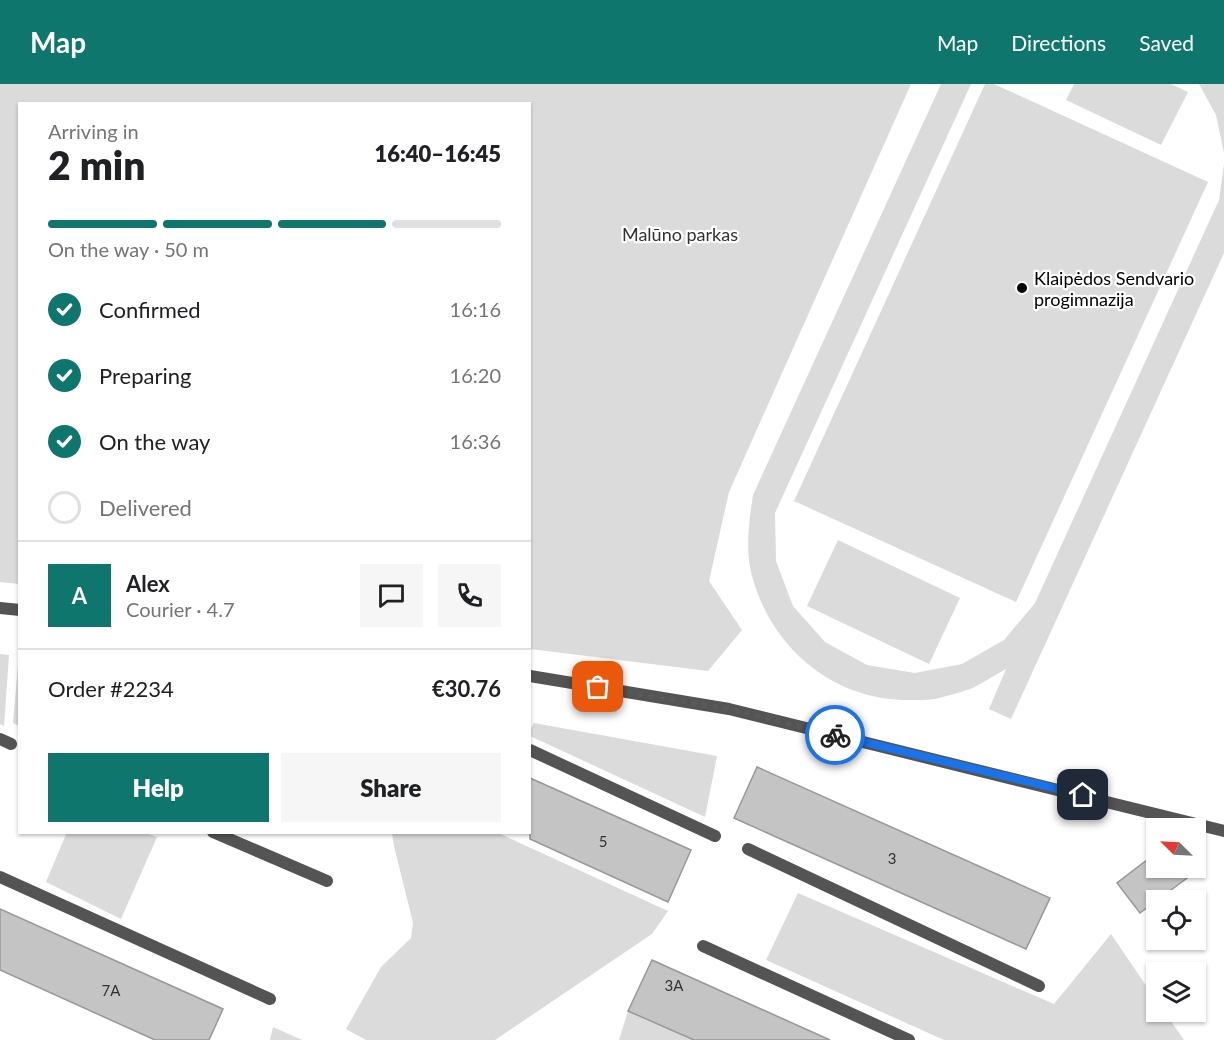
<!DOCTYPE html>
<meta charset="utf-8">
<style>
:root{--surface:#fff;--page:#f6f6f6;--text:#202124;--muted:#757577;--line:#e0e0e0;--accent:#0f766e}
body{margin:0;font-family:Lato,sans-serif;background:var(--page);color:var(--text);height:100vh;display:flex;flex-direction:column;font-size:22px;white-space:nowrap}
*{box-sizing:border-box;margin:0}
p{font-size:20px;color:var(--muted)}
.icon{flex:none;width:33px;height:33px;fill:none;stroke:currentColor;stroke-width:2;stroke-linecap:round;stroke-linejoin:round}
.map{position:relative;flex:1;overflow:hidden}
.drawer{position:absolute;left:18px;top:18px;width:513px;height:732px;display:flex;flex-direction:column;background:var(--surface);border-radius:0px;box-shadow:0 2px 4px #0004}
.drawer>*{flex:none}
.needle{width:39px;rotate:294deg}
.tools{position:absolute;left:1146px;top:734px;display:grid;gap:12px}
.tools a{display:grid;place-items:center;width:60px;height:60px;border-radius:0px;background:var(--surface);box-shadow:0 2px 4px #0004;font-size:30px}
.pin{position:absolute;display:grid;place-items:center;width:51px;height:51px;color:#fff;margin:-26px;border-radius:12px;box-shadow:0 3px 9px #0006}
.courier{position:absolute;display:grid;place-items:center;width:60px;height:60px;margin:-30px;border:4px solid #1a73e8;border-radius:50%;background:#fff;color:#222;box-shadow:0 2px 8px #0007}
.overview em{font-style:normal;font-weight:800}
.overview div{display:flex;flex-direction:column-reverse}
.overview{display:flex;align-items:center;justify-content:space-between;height:102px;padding:0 30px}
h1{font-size:39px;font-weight:800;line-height:45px}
.bar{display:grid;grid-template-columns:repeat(4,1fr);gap:9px 6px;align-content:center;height:72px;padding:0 30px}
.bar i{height:8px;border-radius:4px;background:var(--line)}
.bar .selected{background:var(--accent)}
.bar p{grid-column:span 4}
.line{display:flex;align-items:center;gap:15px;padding:0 30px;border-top:2px solid var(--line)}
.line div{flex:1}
.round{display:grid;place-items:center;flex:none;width:63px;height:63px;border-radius:0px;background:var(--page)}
ol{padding:0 30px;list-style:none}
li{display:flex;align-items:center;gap:18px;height:66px}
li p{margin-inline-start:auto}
li .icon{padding:6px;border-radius:50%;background:var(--accent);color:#fff;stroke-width:4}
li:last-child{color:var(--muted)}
li i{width:33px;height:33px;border:3px solid var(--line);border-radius:50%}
.action{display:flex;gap:12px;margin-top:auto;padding:12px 30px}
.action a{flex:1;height:69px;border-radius:0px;background:var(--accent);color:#fff;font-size:24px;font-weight:800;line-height:69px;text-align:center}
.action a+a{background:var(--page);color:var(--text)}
header{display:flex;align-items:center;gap:36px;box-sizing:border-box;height:84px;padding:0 30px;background:var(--accent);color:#fff}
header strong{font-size:28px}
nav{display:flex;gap:33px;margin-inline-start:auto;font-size:21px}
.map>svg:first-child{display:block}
.green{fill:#dbdbdb}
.building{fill:#c4c4c4;stroke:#989898;stroke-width:1.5}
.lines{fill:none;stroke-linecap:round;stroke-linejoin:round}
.lane{stroke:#545454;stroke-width:12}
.street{stroke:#545454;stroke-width:12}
.done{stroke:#595959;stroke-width:6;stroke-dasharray:0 10.8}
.route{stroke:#1a73e8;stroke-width:8}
.poi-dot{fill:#000;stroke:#fff;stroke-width:2}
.labels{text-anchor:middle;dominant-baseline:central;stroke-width:4.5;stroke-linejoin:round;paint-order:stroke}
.number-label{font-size:15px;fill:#313131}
.park-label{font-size:18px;fill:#323232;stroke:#fff}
.poi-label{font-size:18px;fill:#000;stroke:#fff;text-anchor:start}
</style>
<header>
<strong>Map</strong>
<nav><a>Map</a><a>Directions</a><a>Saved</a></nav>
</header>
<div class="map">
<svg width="1224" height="956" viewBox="0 0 1224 956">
<rect width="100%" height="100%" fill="#fff"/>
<g class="green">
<path d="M0,0h911l-182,408 -20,89 33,49 -34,41 -178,-22v-545h-510l-1,480 -19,-2z"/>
<path d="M941,0h30l-196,429 1,48 17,45 32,36 42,23 48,8 47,-9 42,-24 31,-37 184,-403 5,-36v89l-213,466 -22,-10 17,-40c-12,6 -24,15 -36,20 -11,4 -24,7 -35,10 -7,1 -15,1 -23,1 -76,2 -140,-50 -160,-124 -7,-26 -3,-55 1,-81z"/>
<path d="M985,0h9l214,98 -192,420 -222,-101z"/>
<path d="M1074,0h97l17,8 -27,53 -95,-45z"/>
<path d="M1199,0h25v69l-8,-38z"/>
<path d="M838,456l122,58 -31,66 -122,-58z"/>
<path d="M19,569l1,72 -1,1 -6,-3z"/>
<path d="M0,570l9,1 -5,71 -4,-2z"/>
<path d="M534,639l183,33 -12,61 -175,-81v-6z"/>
<path d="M67,748l78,1 12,4 -36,82 -75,-37z"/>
<path d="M392,749h106l170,78 -16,23 -157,106h-129l-20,-11 35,-62 30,-29 2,-15 -19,-77z"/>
<path d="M798,809l256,111 57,-70 45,66v11h8l20,29h-240l-178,-80z"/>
<path d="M628,927l66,29h-75z"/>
<path d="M273,943l29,13h-32z"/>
</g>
<g class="building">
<path d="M757,683l293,131 -24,51 -292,-131z"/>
<path d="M530,694l161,72 -23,52 -138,-63z"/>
<path d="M1156,769v14h46l-62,46 -23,-30z"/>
<path d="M0,825l223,100 -14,31h-54l-155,-70z"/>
<path d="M652,876l178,80h-136l-66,-29z"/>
</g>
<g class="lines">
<g class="lane">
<path d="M0,655l11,5"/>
<path d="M530,666l185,86"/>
<path d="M213,748l114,49"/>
<path d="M748,765l291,137"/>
<path d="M0,793l270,122"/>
<path d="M703,862l206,94"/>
</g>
<g class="street">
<path d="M0,524l20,2"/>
<path d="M530,592l199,33 495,122"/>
</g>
</g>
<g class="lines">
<path class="done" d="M598,603l131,22 106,26"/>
<path class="route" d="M835,651l248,60"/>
</g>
<circle class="poi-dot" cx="1022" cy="204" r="6"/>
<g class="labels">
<g class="number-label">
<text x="603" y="757">5</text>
<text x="892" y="774">3</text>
<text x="674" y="901">3A</text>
<text x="111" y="906">7A</text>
</g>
<g class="park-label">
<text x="680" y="150">Malūno parkas</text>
</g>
<g class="poi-label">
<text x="1034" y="194">Klaipėdos Sendvario<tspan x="1034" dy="21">progimnazija</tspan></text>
</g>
</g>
</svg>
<div class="tools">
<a><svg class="needle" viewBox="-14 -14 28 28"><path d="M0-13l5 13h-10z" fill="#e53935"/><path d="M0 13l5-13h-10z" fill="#757577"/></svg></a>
<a><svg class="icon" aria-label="locate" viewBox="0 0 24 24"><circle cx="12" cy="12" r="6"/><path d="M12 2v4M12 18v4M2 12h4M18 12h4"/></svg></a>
<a><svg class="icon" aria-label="layers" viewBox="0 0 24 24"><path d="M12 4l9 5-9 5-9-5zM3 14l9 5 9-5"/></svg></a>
</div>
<div class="pin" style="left:598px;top:603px;background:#ea580c"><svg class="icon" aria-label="bag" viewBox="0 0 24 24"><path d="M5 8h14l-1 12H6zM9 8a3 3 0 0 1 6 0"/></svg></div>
<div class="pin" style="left:1083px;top:711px;background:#1f2937"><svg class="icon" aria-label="home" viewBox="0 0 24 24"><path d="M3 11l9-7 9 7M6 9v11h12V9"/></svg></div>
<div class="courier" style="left:835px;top:651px"><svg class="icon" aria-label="bike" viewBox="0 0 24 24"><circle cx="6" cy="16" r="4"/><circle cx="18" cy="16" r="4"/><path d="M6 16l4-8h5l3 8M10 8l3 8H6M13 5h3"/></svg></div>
<section class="drawer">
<div class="overview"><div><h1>2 min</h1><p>Arriving in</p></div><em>16:40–16:45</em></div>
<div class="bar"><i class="selected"></i><i class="selected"></i><i class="selected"></i><i></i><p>On the way · 50 m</p></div>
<ol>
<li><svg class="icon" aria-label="check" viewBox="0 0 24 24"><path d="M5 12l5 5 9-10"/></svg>Confirmed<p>16:16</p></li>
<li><svg class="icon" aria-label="check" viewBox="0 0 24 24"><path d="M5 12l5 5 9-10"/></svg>Preparing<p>16:20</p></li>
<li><svg class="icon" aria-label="check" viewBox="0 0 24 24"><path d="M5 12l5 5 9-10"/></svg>On the way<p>16:36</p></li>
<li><i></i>Delivered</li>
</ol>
<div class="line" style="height:108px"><b class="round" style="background:var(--accent);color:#fff">A</b><div><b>Alex</b><p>Courier · 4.7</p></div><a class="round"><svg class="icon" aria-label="chat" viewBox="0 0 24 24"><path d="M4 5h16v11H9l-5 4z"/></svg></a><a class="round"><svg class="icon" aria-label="phone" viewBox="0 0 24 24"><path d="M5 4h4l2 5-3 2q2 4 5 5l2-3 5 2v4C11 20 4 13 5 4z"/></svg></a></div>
<div class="line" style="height:78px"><div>Order #2234</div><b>€30.76</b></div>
<div class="action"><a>Help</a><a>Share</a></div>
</section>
</div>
